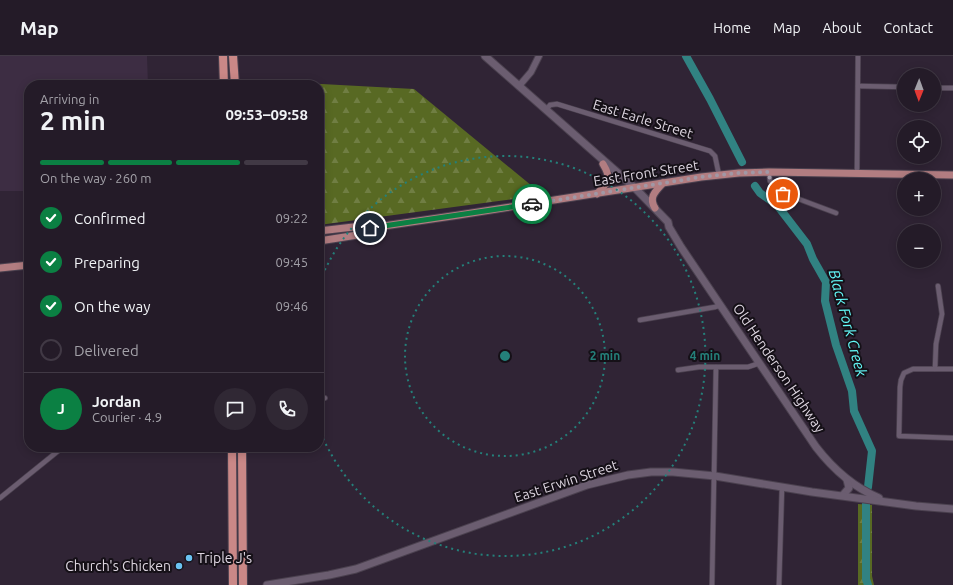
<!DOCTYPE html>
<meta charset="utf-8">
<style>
:root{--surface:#241b28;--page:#302834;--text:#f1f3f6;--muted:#a3a1a8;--line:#413945;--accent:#0b8043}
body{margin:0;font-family:Ubuntu,sans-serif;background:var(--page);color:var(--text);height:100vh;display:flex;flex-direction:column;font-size:15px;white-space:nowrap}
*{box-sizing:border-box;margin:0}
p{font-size:13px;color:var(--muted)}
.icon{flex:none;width:22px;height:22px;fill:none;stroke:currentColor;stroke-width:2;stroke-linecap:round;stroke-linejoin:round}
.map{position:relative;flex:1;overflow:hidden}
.panel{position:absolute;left:24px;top:24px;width:300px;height:372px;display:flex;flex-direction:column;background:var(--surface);border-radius:16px;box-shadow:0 2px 10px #0003,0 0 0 1px var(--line)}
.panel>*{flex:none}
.needle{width:26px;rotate:181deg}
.buttons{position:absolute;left:897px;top:12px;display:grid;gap:8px}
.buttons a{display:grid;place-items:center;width:44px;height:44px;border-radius:50%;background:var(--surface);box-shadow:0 2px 10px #0003,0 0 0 1px var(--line);font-size:20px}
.pin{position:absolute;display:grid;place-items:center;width:34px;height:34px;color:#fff;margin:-17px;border:2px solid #fff;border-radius:50%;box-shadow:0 1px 4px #0007}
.courier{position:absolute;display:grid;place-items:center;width:40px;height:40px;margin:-20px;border:3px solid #0b8043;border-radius:50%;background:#fff;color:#222;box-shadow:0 1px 5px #0007}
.summary em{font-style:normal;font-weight:600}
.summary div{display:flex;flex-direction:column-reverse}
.summary{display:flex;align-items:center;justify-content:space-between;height:68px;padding:0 16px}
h1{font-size:26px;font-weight:600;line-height:30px}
.bar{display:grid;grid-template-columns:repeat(4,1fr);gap:6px 4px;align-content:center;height:48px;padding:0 16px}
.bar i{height:5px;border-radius:3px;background:var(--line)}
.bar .current{background:var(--accent)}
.bar p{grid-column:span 4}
.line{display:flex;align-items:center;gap:10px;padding:0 16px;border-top:1px solid var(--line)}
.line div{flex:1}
.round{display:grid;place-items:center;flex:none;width:42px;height:42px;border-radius:21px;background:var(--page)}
ol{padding:0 16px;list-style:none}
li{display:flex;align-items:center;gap:12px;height:44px}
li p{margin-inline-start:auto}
li .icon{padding:4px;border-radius:50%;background:var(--accent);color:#fff;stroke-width:4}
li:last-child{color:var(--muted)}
li i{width:22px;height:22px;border:2px solid var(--line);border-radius:50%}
header{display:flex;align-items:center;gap:24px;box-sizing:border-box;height:56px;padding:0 20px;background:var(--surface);border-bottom:1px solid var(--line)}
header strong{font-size:19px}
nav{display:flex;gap:22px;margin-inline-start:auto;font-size:14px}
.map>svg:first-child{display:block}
.built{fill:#3d2d43}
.forest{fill:url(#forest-firs)}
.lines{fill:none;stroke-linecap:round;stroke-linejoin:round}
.river{stroke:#318282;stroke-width:8}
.minor-casing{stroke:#4b414f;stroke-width:6}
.tertiary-casing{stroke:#4b414f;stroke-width:8}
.secondary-casing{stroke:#4b414f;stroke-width:9}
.primary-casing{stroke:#4b414f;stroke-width:9}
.trunk-casing{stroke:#4b414f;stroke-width:10}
.minor{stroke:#6b5d70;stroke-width:4.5}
.tertiary{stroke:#6b5d70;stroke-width:6}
.secondary{stroke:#6b5d70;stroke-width:7}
.primary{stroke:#b27d81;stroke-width:7}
.trunk{stroke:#ca8887;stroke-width:8}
.done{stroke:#a198a5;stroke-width:4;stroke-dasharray:0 7.2}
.route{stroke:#0b8043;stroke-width:5}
.ring{fill:none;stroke:#24807a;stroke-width:2;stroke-dasharray:2 4}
.poi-dot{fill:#6bc3f2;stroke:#151017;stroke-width:1.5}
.labels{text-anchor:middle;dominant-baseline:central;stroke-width:4;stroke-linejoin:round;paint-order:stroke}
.street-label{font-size:14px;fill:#ded6e1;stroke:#151017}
.poi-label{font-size:14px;fill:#ded6e1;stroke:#151017;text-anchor:start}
.water-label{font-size:15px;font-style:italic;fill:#64fafa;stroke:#151017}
.centre{fill:#24807a;stroke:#151017;stroke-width:2}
.ring-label{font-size:12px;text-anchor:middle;font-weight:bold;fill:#24807a;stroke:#151017;stroke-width:4;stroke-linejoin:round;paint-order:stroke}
</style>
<header>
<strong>Map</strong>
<nav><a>Home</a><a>Map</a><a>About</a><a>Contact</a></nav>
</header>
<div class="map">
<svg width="953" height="529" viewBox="0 0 953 529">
<defs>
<pattern id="forest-firs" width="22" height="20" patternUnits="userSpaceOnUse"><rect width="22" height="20" fill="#586923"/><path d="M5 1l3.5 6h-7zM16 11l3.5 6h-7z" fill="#707e43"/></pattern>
</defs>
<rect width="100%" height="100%" fill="#302435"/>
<path class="built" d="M0,0h147l1,29h-119v106h-29z"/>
<g class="forest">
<path d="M303,27l111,6 129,106 -224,30v-140h-16z"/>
<path d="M858,448l14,1v71l2,9h-16z"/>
</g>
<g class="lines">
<g class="river">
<path d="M686,0l24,43 32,63"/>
<path d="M755,130l5,7 17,12 30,39 6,15 13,23 -1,19 11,44 16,46 2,20 18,40 -4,36"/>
<path d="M866,448v75l2,6"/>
</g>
<defs>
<g id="minor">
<path d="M858,30l46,1"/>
<path d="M934,32h19"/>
<path d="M546,54l4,-5 7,-1 153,47 5,5 4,19"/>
<path d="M769,116l1,9 10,11 56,21"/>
<path d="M857,117l1,-117"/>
<path d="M640,264l75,-13 6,-2"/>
<path d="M935,313l1,-25 6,-30 -4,-28"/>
<path d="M953,313h-40l-9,4 -3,7 -1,7 -1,49 54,2"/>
<path d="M678,314l21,-3h49l12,-4"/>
<path d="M319,344l6,-2"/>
<path d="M0,442l63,-51"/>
<path d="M712,529l4,-218"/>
<path d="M779,529l3,-98"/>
</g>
<path id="tertiary" d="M519,30l12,-14 8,-16"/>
<g id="secondary">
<path d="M485,0l150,132 33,34 1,5 12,20 135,200c17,22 37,40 63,51"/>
<path d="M843,439l6,-7 -2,-8"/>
<path d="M267,529l62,-10 27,-6 231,-84 41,-10 23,-3h22l42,4 97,16 104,14 37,3"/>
</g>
<g id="primary">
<path d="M597,138c12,-13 15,-15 6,-30"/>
<path d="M655,152c-7,-11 1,-17 8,-25"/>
<path d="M319,175l43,-5 8,2 89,-13 242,-38 38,-4 30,-1 184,3"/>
<path d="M319,185l45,-7 6,-6"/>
<path d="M0,212l29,-3"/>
</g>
<g id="trunk">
<path d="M223,0l1,29"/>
<path d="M233,0l2,29"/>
<path d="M232,391l1,138"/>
<path d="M242,391l1,138"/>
</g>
</defs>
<use href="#minor" class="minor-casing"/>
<use href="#tertiary" class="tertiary-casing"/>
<use href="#secondary" class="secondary-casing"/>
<use href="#primary" class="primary-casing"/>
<use href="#trunk" class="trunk-casing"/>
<use href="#minor" class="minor"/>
<use href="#tertiary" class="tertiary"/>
<use href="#secondary" class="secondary"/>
<use href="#primary" class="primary"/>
<use href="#trunk" class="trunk"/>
</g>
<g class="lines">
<path class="done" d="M532,148l169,-27 38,-4 30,-1c0,10 5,16 14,22"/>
<path class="route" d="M370,172l162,-24"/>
</g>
<g class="ring">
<circle cx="505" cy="300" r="100"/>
<path d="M320 225A200 200 0 1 1 320 375"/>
</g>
<g class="poi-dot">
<circle cx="189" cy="502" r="4"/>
<circle cx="179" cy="510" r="4"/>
</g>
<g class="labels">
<g class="street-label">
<text transform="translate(643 63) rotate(17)">East Earle Street</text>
<text transform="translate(646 117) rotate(-9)">East Front Street</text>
<text transform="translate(779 312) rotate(56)">Old Henderson Highway</text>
<text transform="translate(566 425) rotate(-18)">East Erwin Street</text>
</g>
<g class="poi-label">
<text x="197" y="502">Triple J's</text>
<text x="171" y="510" text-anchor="end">Church's Chicken</text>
</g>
<g class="water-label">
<text transform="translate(848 267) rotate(75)">Black Fork Creek</text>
</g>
</g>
<circle cx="505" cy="300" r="6" class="centre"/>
<g class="ring-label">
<text x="605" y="304">2 min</text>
<text x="705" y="304">4 min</text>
</g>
</svg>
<div class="buttons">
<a><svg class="needle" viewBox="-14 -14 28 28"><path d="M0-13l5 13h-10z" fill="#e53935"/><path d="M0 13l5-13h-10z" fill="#a3a1a8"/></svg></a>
<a><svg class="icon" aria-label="locate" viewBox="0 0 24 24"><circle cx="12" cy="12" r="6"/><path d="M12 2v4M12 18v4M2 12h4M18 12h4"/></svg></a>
<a>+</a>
<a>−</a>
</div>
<div class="pin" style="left:783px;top:138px;background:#ea580c"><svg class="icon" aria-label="bag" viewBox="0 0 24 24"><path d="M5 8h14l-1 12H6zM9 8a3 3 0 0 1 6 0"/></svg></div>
<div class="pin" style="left:370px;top:172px;background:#1f2937"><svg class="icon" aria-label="home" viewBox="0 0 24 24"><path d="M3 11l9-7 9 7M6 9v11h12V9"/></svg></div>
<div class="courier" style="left:532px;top:148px"><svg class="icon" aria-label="car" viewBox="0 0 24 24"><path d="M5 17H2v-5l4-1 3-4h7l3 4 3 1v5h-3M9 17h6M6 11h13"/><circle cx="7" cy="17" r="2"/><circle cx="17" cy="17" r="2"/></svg></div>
<section class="panel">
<div class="summary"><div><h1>2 min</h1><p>Arriving in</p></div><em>09:53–09:58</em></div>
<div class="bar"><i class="current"></i><i class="current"></i><i class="current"></i><i></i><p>On the way · 260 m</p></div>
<ol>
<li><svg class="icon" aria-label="check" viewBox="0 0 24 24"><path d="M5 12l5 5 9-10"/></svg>Confirmed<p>09:22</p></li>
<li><svg class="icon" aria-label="check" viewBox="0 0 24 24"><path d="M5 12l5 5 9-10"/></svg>Preparing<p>09:45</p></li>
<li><svg class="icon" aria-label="check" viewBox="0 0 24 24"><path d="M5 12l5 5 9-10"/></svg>On the way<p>09:46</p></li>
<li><i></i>Delivered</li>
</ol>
<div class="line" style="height:72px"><b class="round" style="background:var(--accent);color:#fff">J</b><div><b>Jordan</b><p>Courier · 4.9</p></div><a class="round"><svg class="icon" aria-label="chat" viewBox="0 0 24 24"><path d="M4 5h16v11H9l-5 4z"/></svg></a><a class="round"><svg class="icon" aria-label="phone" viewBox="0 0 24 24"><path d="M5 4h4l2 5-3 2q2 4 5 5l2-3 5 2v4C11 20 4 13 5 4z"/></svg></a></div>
</section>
</div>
